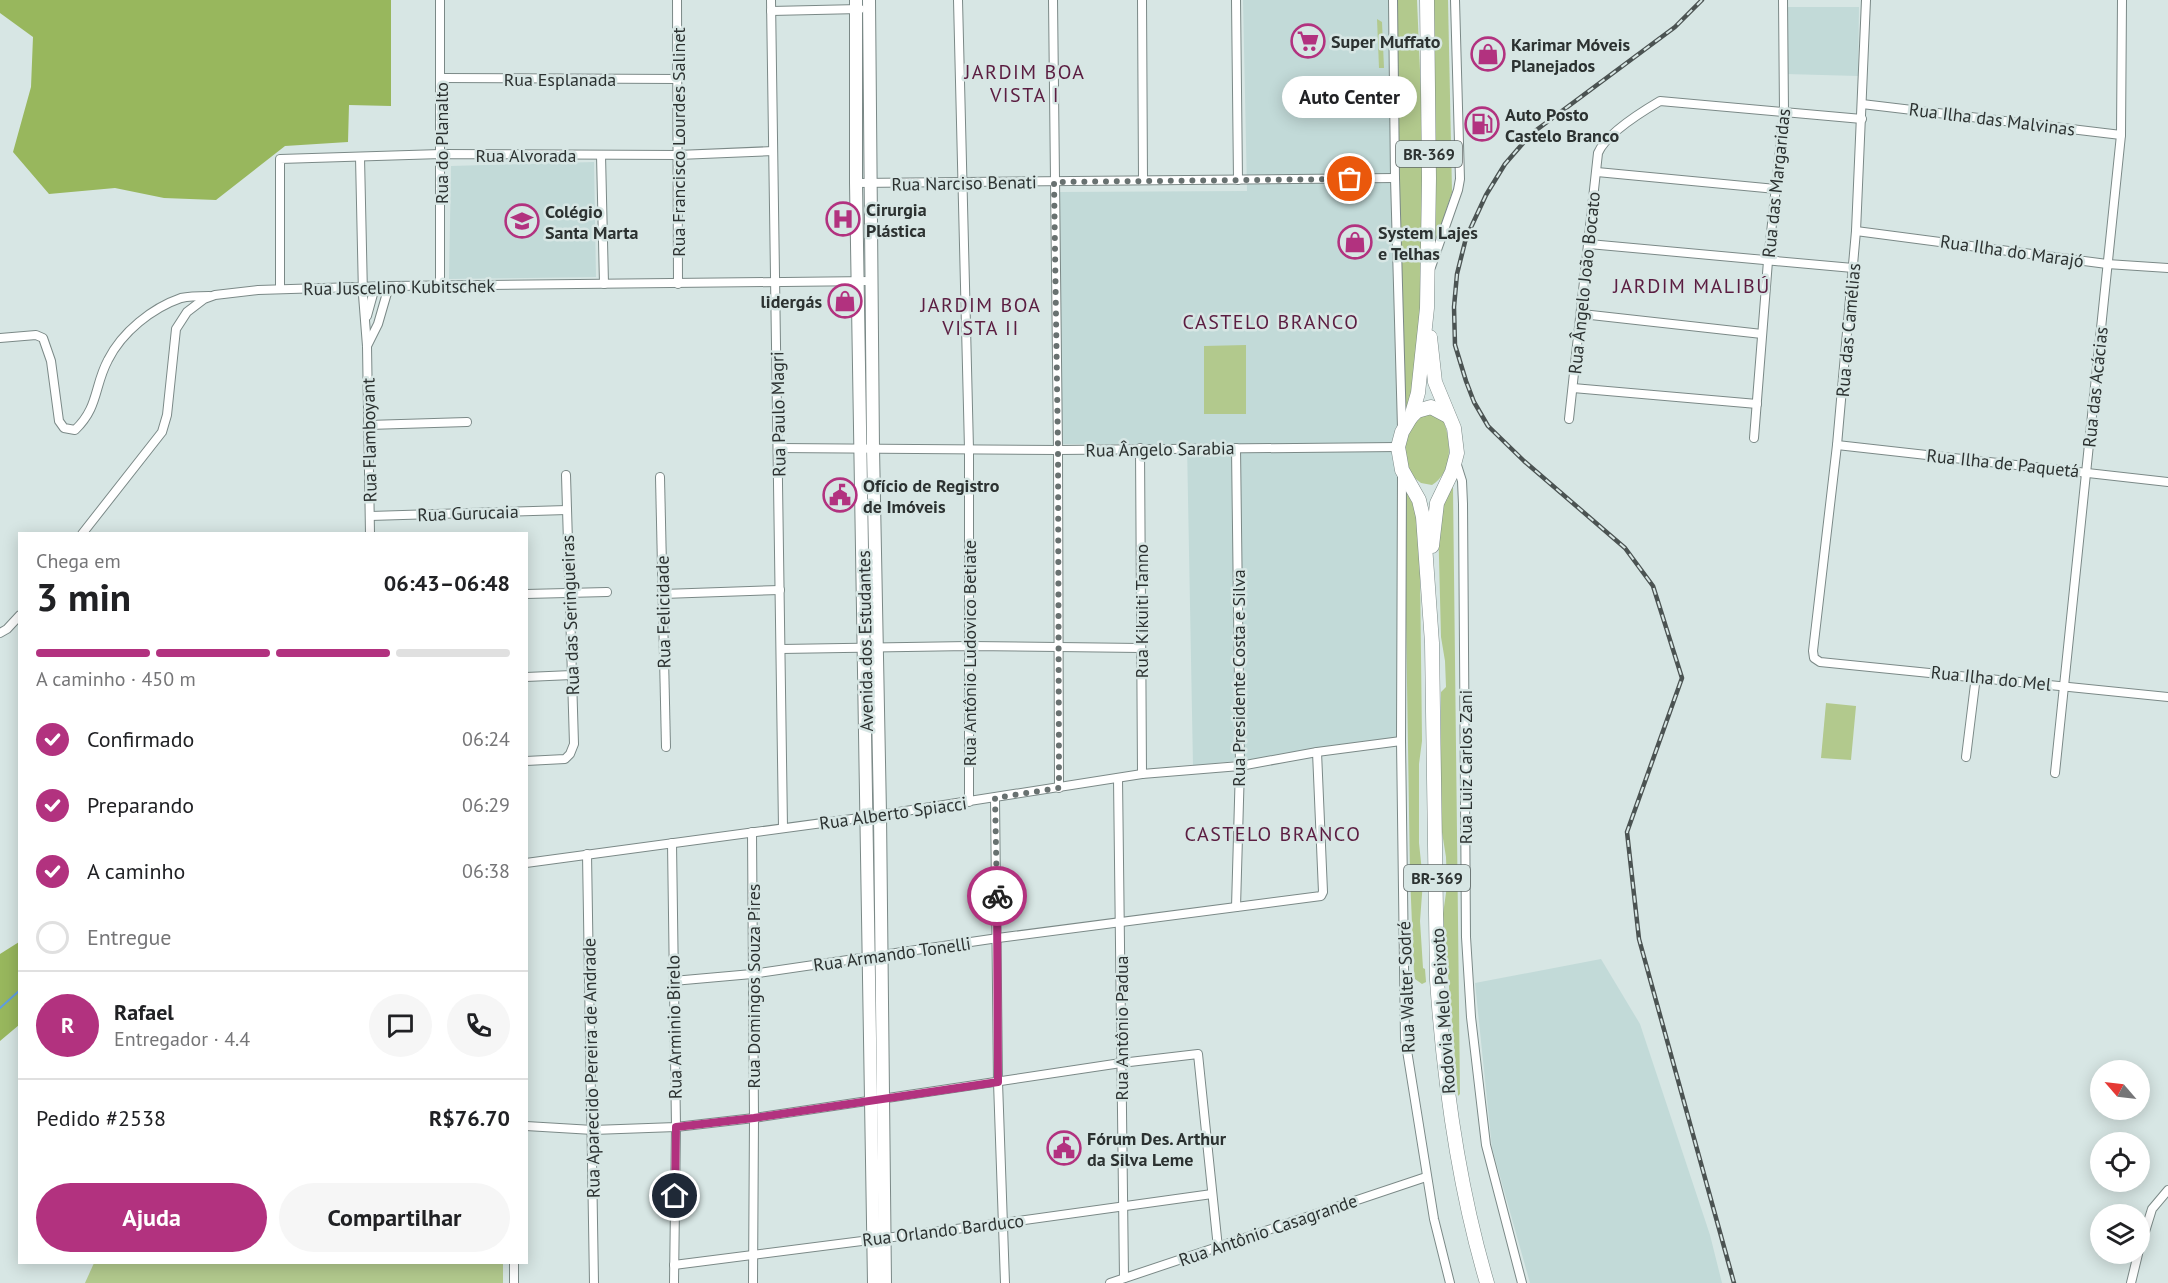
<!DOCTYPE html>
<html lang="pt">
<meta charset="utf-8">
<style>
:root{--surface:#fff;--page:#f6f6f6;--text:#202124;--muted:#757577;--line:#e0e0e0;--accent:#b2327f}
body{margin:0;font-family:"PT Sans",sans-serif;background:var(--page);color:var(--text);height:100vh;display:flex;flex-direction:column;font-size:22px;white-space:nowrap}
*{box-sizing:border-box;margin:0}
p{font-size:20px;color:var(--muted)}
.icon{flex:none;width:33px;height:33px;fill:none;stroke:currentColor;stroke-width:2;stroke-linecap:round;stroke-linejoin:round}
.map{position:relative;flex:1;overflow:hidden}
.drawer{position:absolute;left:18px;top:532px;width:510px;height:732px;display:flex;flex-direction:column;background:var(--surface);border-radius:0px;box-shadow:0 3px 15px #0003}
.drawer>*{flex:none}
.needle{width:39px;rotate:298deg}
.tools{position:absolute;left:2090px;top:1060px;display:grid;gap:12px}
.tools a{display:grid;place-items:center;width:60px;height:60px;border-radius:50%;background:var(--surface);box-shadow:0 3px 15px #0003;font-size:30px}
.pin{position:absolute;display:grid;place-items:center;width:51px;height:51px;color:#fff;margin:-26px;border:3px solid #fff;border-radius:50%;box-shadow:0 2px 6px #0007}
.courier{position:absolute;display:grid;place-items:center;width:60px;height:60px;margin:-30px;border:4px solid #b2327f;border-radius:50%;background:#fff;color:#222;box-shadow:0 2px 8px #0007}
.bubble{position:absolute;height:42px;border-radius:21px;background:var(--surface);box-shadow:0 3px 15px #0003;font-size:20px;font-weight:700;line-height:42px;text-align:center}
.summary em{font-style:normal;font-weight:700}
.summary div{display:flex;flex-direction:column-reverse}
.summary{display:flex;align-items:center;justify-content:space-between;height:102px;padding:0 18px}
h1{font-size:39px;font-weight:700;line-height:45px}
.bar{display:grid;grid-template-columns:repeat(4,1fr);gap:9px 6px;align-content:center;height:72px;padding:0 18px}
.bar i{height:8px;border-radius:4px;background:var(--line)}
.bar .active{background:var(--accent)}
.bar p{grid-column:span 4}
.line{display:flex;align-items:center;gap:15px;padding:0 18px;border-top:2px solid var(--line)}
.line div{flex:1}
.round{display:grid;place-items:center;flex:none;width:63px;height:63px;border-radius:32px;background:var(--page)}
ol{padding:0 18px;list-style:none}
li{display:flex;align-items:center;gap:18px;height:66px}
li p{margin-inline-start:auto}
li .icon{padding:6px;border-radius:50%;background:var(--accent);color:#fff;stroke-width:4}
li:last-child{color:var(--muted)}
li i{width:33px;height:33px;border:3px solid var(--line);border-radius:50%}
.button{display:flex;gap:12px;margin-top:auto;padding:12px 18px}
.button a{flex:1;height:69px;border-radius:36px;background:var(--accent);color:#fff;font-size:24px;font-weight:700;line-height:69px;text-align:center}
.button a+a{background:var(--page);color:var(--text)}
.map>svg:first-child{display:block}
.built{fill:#c2dad8}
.green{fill:#b2c98d}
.forest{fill:#98b75d}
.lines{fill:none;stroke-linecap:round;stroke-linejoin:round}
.stream{stroke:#5f9de3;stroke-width:2}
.street-casing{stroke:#7b8987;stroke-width:10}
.secondary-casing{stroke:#7b8987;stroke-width:14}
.primary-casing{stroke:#7b8987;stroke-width:15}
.street{stroke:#fff;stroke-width:8}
.secondary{stroke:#fff;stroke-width:12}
.primary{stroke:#fff;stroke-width:14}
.rail-casing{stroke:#4b5352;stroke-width:4.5}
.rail{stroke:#d7e6e4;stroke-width:2;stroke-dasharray:7;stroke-linecap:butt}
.done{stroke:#687170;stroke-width:6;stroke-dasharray:0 10.8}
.route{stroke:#b2327f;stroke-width:8}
.labels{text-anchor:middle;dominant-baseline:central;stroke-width:5;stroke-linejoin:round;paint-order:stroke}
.shield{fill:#d7e6e4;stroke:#5f6867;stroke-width:1.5}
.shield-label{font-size:16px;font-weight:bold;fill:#2c3231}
.poi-label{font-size:18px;font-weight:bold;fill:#2c3231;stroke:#d7e6e4;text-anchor:start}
.street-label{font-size:18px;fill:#2c3231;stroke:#d7e6e4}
.neighbourhood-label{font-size:20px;letter-spacing:1.5px;fill:#5b1d41;stroke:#d7e6e4}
</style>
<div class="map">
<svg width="2168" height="1283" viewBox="0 0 2168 1283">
<rect width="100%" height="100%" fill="#d7e6e4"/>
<g class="built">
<path d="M1243,0h150l8,741 -208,25 -6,-322h-126l-1,-252 187,-1z"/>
<path d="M1788,7h71l-1,69 -72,-2z"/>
<path d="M594,162l2,115 -147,2 2,-113z"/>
<path d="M1601,959l39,65 70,211 12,48h-192l-38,-135 -17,-165z"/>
</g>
<g class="green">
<path d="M1398,0h19l7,165 3,143 -10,82 -19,57z"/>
<path d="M1432,0h16l4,192 -21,64z"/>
<path d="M1377,19l5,3 2,46h-5z"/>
<path d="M1246,345v69h-42v-68z"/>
<path d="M1422,411l21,8c8,22 11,52 -11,66l-11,-2 -9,-7 -7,-19 -1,-16z"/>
<path d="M1453,487l7,607 -2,2 -15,-182 4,-28 -1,-29 -5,-31v-134l5,-5 -1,-26 -4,-24 -3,-118 10,-28z"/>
<path d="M1404,491l7,3 5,7 4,69 2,171 -3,23v79l4,38 -3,40 3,47 2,1 1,13 -4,2 -7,-5 -1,-6 -4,-98z"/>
<path d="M1826,703l30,3 -5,54 -30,-2z"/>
<path d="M94,1263h409v20h-418z"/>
</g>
<g class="forest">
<path d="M0,0h391v106l-42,-1 -1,37 -63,4 -69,54 -52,-2 -49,-10 -66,6 -36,-42 18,-65 2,-50 -33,-24z"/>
<path d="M19,942v83l-19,16v-87z"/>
</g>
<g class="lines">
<path class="stream" d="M0,1008l20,-18"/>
<defs>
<g id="street">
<path d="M440,0v285"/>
<path d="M677,0l1,284"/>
<path d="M771,0l12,828"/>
<path d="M958,0l11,449v353"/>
<path d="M1053,0l5,450 1,338"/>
<path d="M1142,0l1,180"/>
<path d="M1236,0l2,180"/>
<path d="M1393,0l2,178 7,250"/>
<path d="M1866,0l-10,231 -19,214 -24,206 1,7 6,4 348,35"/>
<path d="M771,11l89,-2"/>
<path d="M441,78l237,1"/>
<path d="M1862,104l259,31"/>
<path d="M601,155l3,129"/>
<path d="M360,157l3,138 4,51 3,188"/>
<path d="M1597,172l179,17"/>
<path d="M856,183l539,-5"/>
<path d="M1856,231l251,33 61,4"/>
<path d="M1589,244l264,24"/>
<path d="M1431,267l27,-77 2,-11 -5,-179"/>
<path d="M280,289v-130l161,-5 237,1 95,-4"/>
<path d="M1582,314l180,20"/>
<path d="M367,316l8,-29"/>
<path d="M0,338l36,-3 7,3 8,23 8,60 5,7 11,2c24,-23 19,-44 33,-70 14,-28 44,-52 73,-62 9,-2 19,-2 28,-2"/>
<path d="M367,346l11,-22 11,-38"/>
<path d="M1573,388l184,16"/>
<path d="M1569,419l29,-266c8,-19 45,-42 62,-52l202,18"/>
<path d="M368,425l99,-3"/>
<path d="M1754,438l14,-177 16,-149 -1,-112"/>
<path d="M1837,445l331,37"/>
<path d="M778,448l280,2 340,-3"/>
<path d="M1140,448l2,326"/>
<path d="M1456,462l6,19 1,23 3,433 5,80 15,128 36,138"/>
<path d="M1402,474l-1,267 4,297 29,181 16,64"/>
<path d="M660,477l6,270"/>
<path d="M370,516l197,-6"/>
<path d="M82,534l80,-102 5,-17 9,-86 11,-17 17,-13 11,-4 43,-5 131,-4 482,-5"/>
<path d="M526,594l81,-2"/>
<path d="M663,594l117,-4"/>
<path d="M0,633l7,-4 13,-14"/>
<path d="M781,649l188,-3 172,2"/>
<path d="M526,677l46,-2"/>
<path d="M1966,757l10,-81"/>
<path d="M526,761l39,-2 5,-5 4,-10 -8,-269"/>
<path d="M2055,773l66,-638 1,-135"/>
<path d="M1118,778l6,500"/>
<path d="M995,798l3,284 7,201"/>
<path d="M752,832l2,286 -1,165"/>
<path d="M672,843l4,284 -2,156"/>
<path d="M587,854l7,429"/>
<path d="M526,863l341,-46 275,-43 98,-8 77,-14 84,-11"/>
<path d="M1236,907l4,-141 -4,-318"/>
<path d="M673,981l79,-7 246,-36 323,-42 2,-4 -6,-140"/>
<path d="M526,1126l67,4 83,-3 78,-9 367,-55 77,-9 20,194"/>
<path d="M2139,1251l13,-42 16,-19"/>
<path d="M514,1263v20"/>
<path d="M674,1265l329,-42 209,-29"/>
<path d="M1110,1283l316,-106"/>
<path d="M2131,1283l7,-29"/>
</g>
<g id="secondary">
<path d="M856,0v183l18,1100"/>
<path d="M869,0l4,448 7,366 5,469"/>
</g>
<g id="primary">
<path d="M1427,0l2,178 -2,130 -9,85 -7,24 -9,15 -4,15 4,23 17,30 4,17 9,126 5,337c7,102 21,205 50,303"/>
<path d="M1430,337l5,45 19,46 3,25 -5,19 -15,31 -5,43"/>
<path d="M1411,417l6,-6 14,-4 17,9"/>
</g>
</defs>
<use href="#street" class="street-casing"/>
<use href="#secondary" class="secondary-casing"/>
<use href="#primary" class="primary-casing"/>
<use href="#street" class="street"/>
<use href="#secondary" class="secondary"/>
<use href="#primary" class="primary"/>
<defs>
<path id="rail" d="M1702,0l-27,27 -144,107 -26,30 -19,31 -20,43 -9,36 -3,33 1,38 11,36 8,21 14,24 36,35 101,87 28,38 29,92 -55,154 12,107 95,344"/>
</defs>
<use href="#rail" class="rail-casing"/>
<use href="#rail" class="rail"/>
</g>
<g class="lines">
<path class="done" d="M997,896l-2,-98 64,-10 -1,-338 -4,-268 296,-3"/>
<path class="route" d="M675,1196l1,-69 78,-9 244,-36 -1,-186"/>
</g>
<defs>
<symbol id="supermarket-ring" viewBox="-11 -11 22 22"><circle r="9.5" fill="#d7e6e4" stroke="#b2327f" stroke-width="1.5"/><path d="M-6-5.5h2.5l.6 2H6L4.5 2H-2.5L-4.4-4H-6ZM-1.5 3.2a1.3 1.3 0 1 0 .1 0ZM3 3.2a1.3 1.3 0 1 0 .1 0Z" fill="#b2327f"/></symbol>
<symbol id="shop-ring" viewBox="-11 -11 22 22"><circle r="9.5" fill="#d7e6e4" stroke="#b2327f" stroke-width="1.5"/><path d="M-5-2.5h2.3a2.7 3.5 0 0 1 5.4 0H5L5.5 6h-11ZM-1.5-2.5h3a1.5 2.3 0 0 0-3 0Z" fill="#b2327f"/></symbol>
<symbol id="fuel-ring" viewBox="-11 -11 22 22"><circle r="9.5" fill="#d7e6e4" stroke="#b2327f" stroke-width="1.5"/><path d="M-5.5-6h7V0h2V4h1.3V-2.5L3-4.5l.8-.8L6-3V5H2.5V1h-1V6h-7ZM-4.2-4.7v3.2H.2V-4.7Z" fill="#b2327f"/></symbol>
<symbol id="hospital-ring" viewBox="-11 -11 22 22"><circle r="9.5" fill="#d7e6e4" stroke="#b2327f" stroke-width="1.5"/><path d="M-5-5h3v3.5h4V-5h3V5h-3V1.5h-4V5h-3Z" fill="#b2327f"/></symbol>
<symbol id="school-ring" viewBox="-11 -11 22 22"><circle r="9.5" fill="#d7e6e4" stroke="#b2327f" stroke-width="1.5"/><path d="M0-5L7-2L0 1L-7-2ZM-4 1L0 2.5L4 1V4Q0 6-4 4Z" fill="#b2327f"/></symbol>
<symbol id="civic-ring" viewBox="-11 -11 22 22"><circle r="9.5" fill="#d7e6e4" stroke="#b2327f" stroke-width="1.5"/><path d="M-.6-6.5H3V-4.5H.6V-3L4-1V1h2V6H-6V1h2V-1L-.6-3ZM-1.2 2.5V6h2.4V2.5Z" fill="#b2327f"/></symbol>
</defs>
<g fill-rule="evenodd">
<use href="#supermarket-ring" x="1289" y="22" width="38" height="38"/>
<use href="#shop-ring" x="1469" y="35" width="38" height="38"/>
<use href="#fuel-ring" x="1463" y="105" width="38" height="38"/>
<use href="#hospital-ring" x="824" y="200" width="38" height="38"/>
<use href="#school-ring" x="503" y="202" width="38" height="38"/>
<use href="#shop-ring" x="1336" y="223" width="38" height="38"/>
<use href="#shop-ring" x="826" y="282" width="38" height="38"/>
<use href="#civic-ring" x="821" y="476" width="38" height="38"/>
<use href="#civic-ring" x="1045" y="1129" width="38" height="38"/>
</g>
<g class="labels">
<g class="shield">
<rect x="1396" y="141" width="66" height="26" rx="4.5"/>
<rect x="1404" y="865" width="66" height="26" rx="4.5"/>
</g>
<g class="shield-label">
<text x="1429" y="154">BR-369</text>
<text x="1437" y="878">BR-369</text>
</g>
<g class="poi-label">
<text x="1331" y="41">Super Muffato</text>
<text x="1511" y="44">Karimar Móveis<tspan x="1511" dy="21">Planejados</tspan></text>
<text x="1505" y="114">Auto Posto<tspan x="1505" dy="21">Castelo Branco</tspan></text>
<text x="866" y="209">Cirurgia<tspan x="866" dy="21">Plástica</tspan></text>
<text x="545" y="211">Colégio<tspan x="545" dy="21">Santa Marta</tspan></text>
<text x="1378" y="232">System Lajes<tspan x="1378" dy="21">e Telhas</tspan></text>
<text x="822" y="301" text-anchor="end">lidergás</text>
<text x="863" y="485">Ofício de Registro<tspan x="863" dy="21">de Imóveis</tspan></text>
<text x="1087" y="1138">Fórum Des. Arthur<tspan x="1087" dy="21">da Silva Leme</tspan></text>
</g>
<g class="street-label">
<text x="560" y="79">Rua Esplanada</text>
<text transform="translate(1992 119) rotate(7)">Rua Ilha das Malvinas</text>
<text transform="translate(678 142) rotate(-90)">Rua Francisco Lourdes Salinet</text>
<text transform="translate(441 143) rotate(-90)">Rua do Planalto</text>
<text x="526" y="155">Rua Alvorada</text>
<text transform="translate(964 183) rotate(-1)">Rua Narciso Benati</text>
<text transform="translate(1776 183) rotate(-84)">Rua das Margaridas</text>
<text transform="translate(2012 251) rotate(8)">Rua Ilha do Marajó</text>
<text transform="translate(1584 283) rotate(-84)">Rua Ângelo João Bocato</text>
<text transform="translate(399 287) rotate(-1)">Rua Juscelino Kubitschek</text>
<text transform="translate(1848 330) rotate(-85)">Rua das Camélias</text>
<text transform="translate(2095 387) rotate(-84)">Rua das Acácias</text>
<text transform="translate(778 414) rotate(-91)">Rua Paulo Magri</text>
<text transform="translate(369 440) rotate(-91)">Rua Flamboyant</text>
<text transform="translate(1160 449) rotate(-1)">Rua Ângelo Sarabia</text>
<text transform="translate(2003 463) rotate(6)">Rua Ilha de Paquetá</text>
<text transform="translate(468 513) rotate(-2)">Rua Gurucaia</text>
<text transform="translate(1141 611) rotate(-90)">Rua Kikuiti Tanno</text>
<text transform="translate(663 612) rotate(-91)">Rua Felicidade</text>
<text transform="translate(570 615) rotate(-92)">Rua das Seringueiras</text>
<text transform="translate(865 641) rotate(-91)">Avenida dos Estudantes</text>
<text transform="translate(969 653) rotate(-90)">Rua Antônio Ludovico Betiate</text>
<text transform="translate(1238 678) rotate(-90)">Rua Presidente Costa e Silva</text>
<text transform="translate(1991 678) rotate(6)">Rua Ilha do Mel</text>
<text transform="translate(1465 767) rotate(-90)">Rua Luiz Carlos Zani</text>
<text transform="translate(893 813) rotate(-8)">Rua Alberto Spiacci</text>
<text transform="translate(892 954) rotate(-8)">Rua Armando Tonelli</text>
<text transform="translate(753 986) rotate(-90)">Rua Domingos Souza Pires</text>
<text transform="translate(1406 987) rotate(-92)">Rua Walter Sodré</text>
<text transform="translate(1443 1011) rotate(-94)">Rodovia Melo Peixoto</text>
<text transform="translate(674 1027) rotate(-91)">Rua Arminio Birelo</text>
<text transform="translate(1121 1028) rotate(-90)">Rua Antônio Padua</text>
<text transform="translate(591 1068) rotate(-91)">Rua Aparecido Pereira de Andrade</text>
<text transform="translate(943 1230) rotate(-7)">Rua Orlando Barduco</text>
<text transform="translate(1268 1230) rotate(-19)">Rua Antônio Casagrande</text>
</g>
<g class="neighbourhood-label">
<text x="1025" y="72">JARDIM BOA<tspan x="1025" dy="23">VISTA I</tspan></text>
<text x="1692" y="286">JARDIM MALIBÚ</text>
<text x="981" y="305">JARDIM BOA<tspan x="981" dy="23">VISTA II</tspan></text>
<text x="1271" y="322">CASTELO BRANCO</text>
<text x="1273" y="834">CASTELO BRANCO</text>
</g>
</g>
</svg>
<div class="tools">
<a><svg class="needle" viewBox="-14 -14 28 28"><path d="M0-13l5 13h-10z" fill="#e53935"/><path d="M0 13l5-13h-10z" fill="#757577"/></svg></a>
<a><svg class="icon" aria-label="locate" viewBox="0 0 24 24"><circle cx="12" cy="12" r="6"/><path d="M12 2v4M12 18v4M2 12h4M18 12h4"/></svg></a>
<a><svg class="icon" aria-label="layers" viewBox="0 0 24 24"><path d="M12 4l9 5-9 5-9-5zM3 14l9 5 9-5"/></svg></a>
</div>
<div class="pin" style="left:1350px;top:179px;background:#ea580c"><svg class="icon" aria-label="bag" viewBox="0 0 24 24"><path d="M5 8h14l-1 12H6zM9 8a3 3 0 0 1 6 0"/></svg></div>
<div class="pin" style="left:675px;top:1196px;background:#1f2937"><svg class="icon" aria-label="home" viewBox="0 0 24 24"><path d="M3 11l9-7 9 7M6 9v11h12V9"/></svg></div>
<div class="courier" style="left:997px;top:896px"><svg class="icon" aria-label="bike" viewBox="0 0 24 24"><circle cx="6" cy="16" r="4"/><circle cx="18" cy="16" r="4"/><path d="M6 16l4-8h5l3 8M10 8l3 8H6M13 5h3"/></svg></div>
<div class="bubble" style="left:1282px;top:76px;width:135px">Auto Center</div>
<section class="drawer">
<div class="summary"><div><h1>3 min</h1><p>Chega em</p></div><em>06:43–06:48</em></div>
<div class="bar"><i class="active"></i><i class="active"></i><i class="active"></i><i></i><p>A caminho · 450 m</p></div>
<ol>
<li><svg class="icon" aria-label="check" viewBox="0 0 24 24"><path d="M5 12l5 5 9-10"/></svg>Confirmado<p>06:24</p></li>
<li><svg class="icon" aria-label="check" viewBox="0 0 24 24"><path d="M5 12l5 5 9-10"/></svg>Preparando<p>06:29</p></li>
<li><svg class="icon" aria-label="check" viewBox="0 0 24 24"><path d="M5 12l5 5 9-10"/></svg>A caminho<p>06:38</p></li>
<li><i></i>Entregue</li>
</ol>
<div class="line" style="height:108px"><b class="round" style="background:var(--accent);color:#fff">R</b><div><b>Rafael</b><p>Entregador · 4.4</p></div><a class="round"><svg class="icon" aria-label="chat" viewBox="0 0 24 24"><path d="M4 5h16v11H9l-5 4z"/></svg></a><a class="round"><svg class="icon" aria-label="phone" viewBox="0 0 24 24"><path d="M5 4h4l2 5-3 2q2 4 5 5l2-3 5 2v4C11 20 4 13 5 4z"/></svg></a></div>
<div class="line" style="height:78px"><div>Pedido #2538</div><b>R$76.70</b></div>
<div class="button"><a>Ajuda</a><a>Compartilhar</a></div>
</section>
</div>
